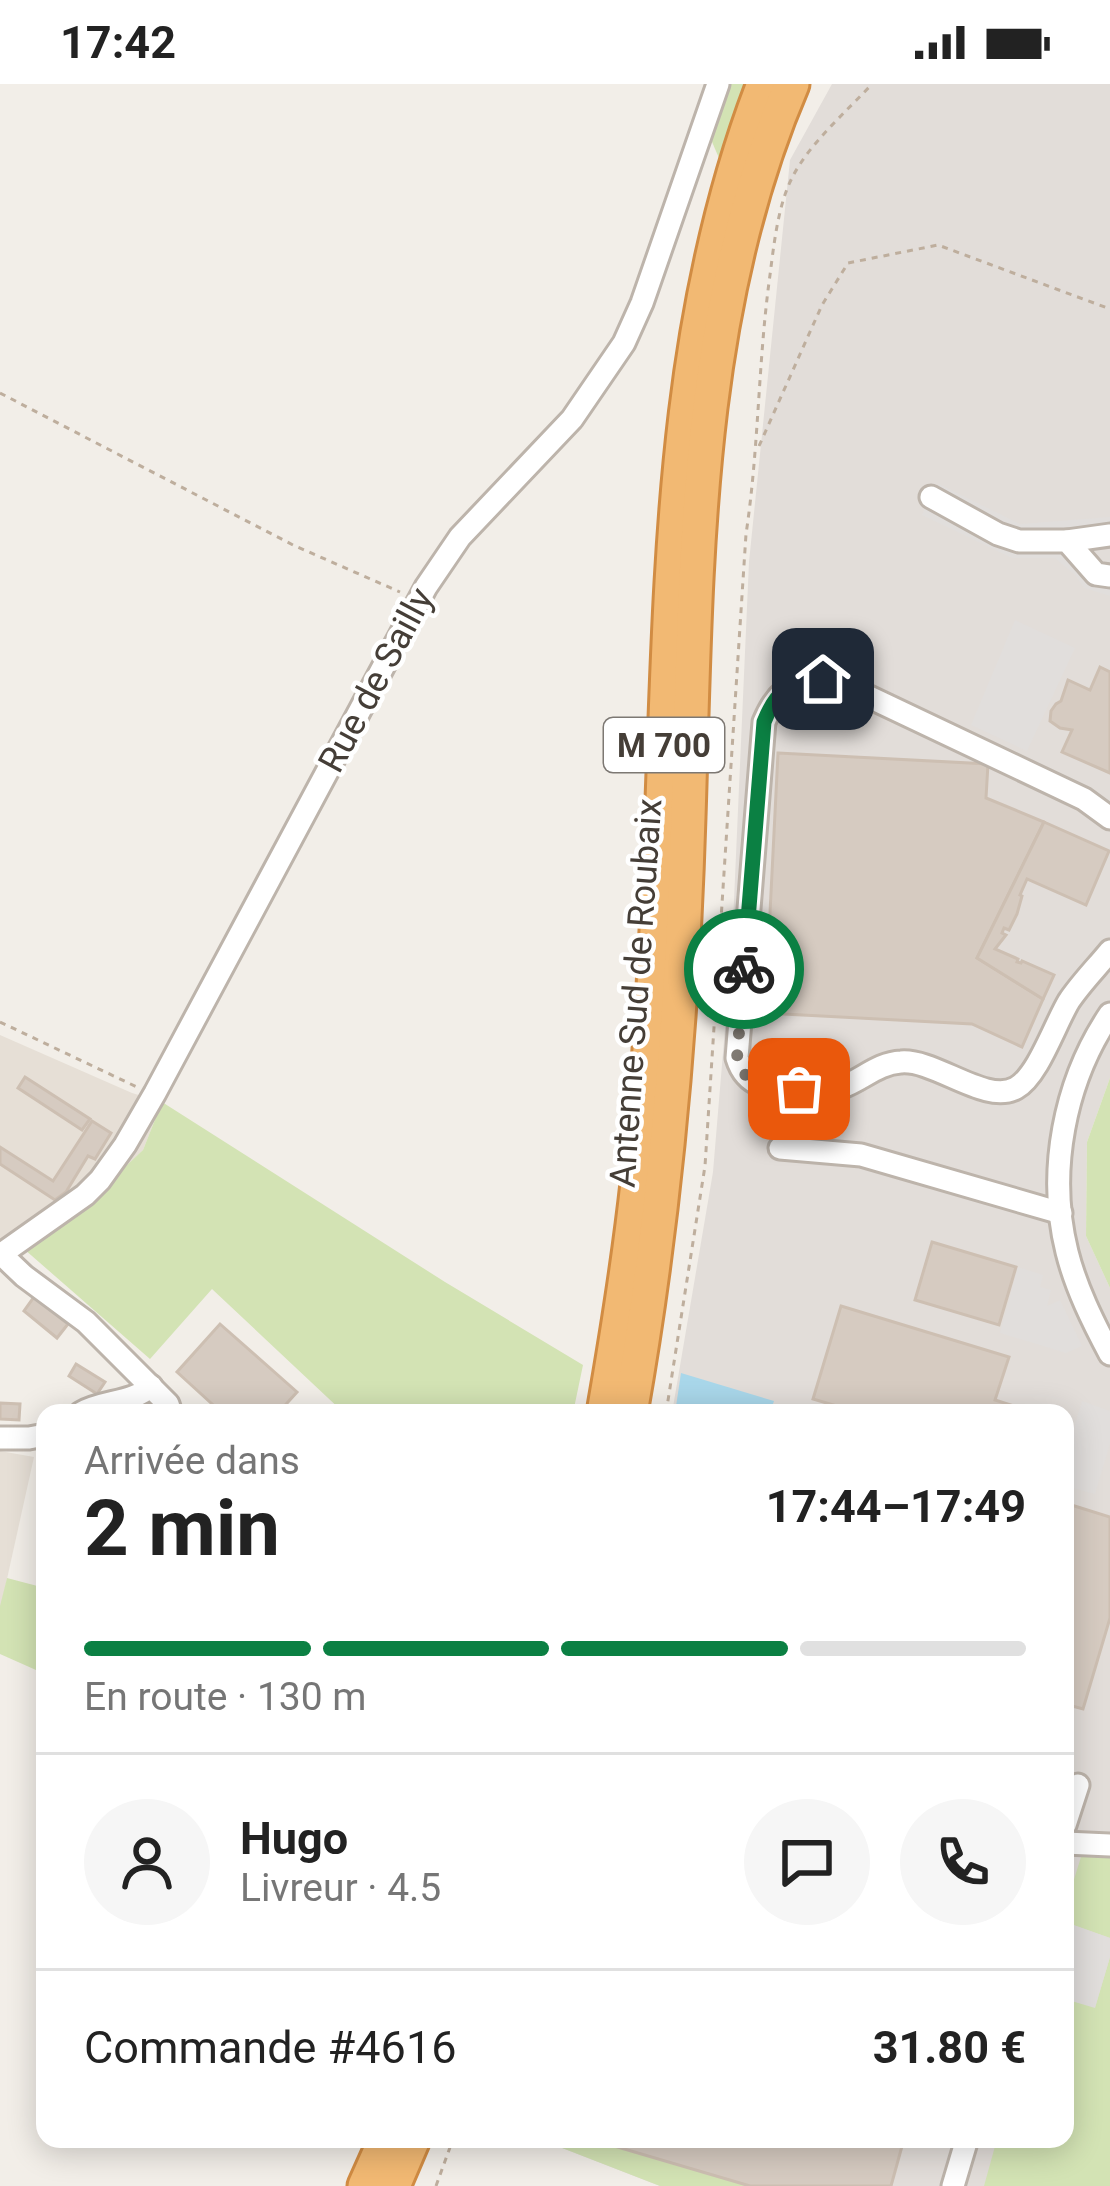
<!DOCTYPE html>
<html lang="fr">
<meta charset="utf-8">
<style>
:root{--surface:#fff;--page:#f6f6f6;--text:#222;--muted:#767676;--line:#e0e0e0;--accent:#0b8043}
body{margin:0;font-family:Roboto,sans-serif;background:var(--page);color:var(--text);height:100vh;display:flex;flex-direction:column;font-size:45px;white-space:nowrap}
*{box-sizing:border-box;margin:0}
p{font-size:39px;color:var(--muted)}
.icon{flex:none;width:66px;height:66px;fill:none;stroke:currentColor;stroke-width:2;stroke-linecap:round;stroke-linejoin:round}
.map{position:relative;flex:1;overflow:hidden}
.details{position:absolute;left:36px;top:1320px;width:1038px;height:744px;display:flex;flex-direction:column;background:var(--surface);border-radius:24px;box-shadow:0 6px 30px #0003}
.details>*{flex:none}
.pin{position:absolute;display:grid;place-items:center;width:102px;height:102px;color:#fff;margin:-51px;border-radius:24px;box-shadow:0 6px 18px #0006}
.courier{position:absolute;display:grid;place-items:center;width:120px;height:120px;margin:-60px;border:9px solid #0b8043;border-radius:50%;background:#fff;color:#222;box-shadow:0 3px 15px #0007}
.overview em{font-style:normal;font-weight:700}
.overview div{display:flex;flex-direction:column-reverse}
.overview{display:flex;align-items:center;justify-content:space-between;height:204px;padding:0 48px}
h1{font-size:78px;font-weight:700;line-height:90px}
.bar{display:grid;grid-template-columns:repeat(4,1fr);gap:18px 12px;align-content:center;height:144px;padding:0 48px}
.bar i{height:15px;border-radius:9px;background:var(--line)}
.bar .on{background:var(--accent)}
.bar p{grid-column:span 4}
.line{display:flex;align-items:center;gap:30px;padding:0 48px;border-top:3px solid var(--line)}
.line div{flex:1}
.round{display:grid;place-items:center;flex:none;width:126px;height:126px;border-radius:63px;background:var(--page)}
.status{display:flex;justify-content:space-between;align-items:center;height:84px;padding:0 60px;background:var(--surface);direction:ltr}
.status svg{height:33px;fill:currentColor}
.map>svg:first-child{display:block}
.residential{fill:#e6dfd6}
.industrial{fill:#e2ddd9}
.green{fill:#d3e3b4}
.parking{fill:#e1dedc}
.water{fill:#a9d7ea}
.building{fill:#d6cbc1;stroke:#cdbfb2;stroke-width:3}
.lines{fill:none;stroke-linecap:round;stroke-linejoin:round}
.minor-casing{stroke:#bdb4ab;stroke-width:27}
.highway-casing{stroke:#d18c43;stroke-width:39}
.path{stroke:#beae9d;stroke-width:3;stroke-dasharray:6 6;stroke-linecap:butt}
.minor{stroke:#fff;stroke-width:21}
.highway{stroke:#f2b973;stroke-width:33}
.done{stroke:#827c75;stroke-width:12;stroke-dasharray:0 21.6}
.route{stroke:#0b8043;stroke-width:15}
.labels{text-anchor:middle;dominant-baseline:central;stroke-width:9;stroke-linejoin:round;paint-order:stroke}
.shield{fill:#fff;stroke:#7d7873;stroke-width:3}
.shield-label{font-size:33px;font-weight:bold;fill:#453e37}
.street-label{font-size:36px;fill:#453e37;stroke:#fff}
</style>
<div class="status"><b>17:42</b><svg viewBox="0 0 49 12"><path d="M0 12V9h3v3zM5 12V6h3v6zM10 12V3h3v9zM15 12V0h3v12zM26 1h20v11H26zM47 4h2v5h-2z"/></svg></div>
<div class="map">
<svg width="1110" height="2102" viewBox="0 0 1110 2102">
<rect width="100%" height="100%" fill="#f2eee8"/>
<g class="residential">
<path d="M0,951l132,58 30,9 -19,48 -65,62 -78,56z"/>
<path d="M0,1367l34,6 -33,149h-1z"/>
</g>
<path class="industrial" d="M832,0h278v994l-23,64 -1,94 24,52v898h-450l-121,-47h526v-726h-393l41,-241 19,-227 17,-383 41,-402z"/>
<g class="green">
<path d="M730,0h22l-33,74 -10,-23z"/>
<path d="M1110,994v210l-24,-52 1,-94z"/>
<path d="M162,1018l283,180 138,83 -10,48h-229l-132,-124 -62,70 -126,-110 27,-16 26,-21 66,-62z"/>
<path d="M7,1494l38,10v86l-45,-20v-48z"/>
<path d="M1081,1773h29v81l-45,-16v-14z"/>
<path d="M1110,1873v229h-126l13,-47h68v-140l30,8z"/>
<path d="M539,2055h77l135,47h-91z"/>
</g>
<g class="parking">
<path d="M939,400l81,40 90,-7v13l-93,5 -85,-43z"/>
<path d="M927,419l136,46 47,34v13l-26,-8 -9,-13 -20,-17h-43l-90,-43z"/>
<path d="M1015,536l60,28 -48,103 -56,-26z"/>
<path d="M1018,1183l25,8 -3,12 11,3 -4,16 13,-6 22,46 -16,7 -66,-20z"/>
<path d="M1082,1317l28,10v33l-15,50 -30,-8v-28z"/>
<path d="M1065,1838l45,16v19l-15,51 -30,-9z"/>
</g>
<path class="water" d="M681,1289l93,28 -4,12h-95z"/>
<g class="building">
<path d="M1100,583l10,5v101l-48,-21 10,-22 -12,-2 -10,-7 1,-10 5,-7 5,-3 7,-21 22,10z"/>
<path d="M778,669l210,11 -2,34 58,24 -67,136 66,41 -21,48 -50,-23 -207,-11z"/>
<path d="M1044,738l65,29 -23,54 -59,-26 -7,16 2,1 -5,18 -8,16 -5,-2 -2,5 4,2 -11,14 23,10 -1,3 4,1 1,-2 32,14 -11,24 -66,-41z"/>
<path d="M25,993l65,42 -8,11 -64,-42z"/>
<path d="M92,1037l19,12 -16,26 -7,-3 -22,36 -11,8 -55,-36v-17l53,34z"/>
<path d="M932,1158l84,25 -17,58 -84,-25z"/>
<path d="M34,1213l34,27 -11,14 -33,-27z"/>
<path d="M841,1222l168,51 -14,43 41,13h-176l-47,-14z"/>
<path d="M220,1240l77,68 -19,21h-56l-45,-41z"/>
<path d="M76,1280l29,18 -8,12 -28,-18z"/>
<path d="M0,1319l20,1 -1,16 -19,-1z"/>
<path d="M1065,1419l45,14v101l-27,91 -18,-5z"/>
<path d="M616,2055h288l-13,47h-141l-136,-40z"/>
</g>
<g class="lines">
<defs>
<g id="minor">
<path d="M931,413l67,37 21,7h48l29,33 14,2"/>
<path d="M1067,457l43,-6"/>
<path d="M1110,734l-26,-19 -238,-113c-41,-12 -65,-5 -82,36l-27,336c10,33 38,31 68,32 12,0 25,1 37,-3 20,-7 36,-24 59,-25 34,-3 85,43 115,26 22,-12 39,-64 53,-87 12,-18 28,-34 41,-50"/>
<path d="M1110,930c-46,68 -63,158 -43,238 9,36 26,70 43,102"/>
<path d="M780,1064l81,7 200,58"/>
<path d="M1,1170l23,22 62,46 82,82 3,9"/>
<path d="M0,1171l85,-60 15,-15 25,-35 30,-52 271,-506 34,-50 112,-118 52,-76 18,-40 76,-219"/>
<path d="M81,1329c22,-13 51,-9 70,-27"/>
<path d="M0,1354h29l16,-3"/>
<path d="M1065,1741l13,-40"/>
<path d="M1065,1759l45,2"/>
<path d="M953,2102l14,-47"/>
</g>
<g id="highway">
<path d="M604,1329c11,-63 21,-125 29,-188 17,-132 23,-266 29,-399 10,-251 10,-504 102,-742"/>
<path d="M630,1329c35,-197 52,-396 58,-596 8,-246 5,-503 104,-733"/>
<path d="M365,2102l21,-47"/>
<path d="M393,2102l20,-47"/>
</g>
</defs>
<use href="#minor" class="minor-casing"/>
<use href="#highway" class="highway-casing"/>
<g class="path">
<path d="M0,309l293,152 107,47"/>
<path d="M759,362l63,-141 26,-42 90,-18 172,64"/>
<path d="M0,938l139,66"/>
<path d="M666,1329l39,-247 41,-632c13,-86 12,-173 24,-259 4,-31 8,-71 23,-99 17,-33 54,-65 79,-92"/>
<path d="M436,2102l17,-47"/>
</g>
<use href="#minor" class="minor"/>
<use href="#highway" class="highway"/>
</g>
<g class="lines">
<path class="done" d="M744,885l-7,89c9,31 33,31 62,31"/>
<path class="route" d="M744,885l20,-247c12,-31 25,-40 59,-43"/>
</g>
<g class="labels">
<rect class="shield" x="604" y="634" width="120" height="54" rx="9"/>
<g class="shield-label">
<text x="664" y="661">M 700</text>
</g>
<g class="street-label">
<text transform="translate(376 596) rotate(-62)">Rue de Sailly</text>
<text transform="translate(636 909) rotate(-86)">Antenne Sud de Roubaix</text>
</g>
</g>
</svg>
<div class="pin" style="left:799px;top:1005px;background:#ea580c"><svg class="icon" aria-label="bag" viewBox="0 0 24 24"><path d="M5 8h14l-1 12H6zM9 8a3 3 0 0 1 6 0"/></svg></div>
<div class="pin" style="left:823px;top:595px;background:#1f2937"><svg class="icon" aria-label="home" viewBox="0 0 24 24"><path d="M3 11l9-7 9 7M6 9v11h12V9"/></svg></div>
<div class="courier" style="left:744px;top:885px"><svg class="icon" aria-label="bike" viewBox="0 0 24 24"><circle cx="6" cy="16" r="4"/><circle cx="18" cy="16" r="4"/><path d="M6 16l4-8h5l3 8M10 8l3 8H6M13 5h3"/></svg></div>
<section class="details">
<div class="overview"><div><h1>2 min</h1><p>Arrivée dans</p></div><em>17:44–17:49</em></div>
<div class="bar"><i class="on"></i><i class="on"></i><i class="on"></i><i></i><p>En route · 130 m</p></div>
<div class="line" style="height:216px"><a class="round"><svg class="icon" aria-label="person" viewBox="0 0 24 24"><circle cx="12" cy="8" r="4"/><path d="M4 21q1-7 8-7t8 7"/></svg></a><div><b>Hugo</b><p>Livreur · 4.5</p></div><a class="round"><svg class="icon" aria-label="chat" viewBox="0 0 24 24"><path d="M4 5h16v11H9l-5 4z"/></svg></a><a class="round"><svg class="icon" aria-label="phone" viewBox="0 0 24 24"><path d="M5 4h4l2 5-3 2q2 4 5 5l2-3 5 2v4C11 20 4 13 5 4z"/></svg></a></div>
<div class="line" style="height:156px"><div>Commande #4616</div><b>31.80 €</b></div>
</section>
</div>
